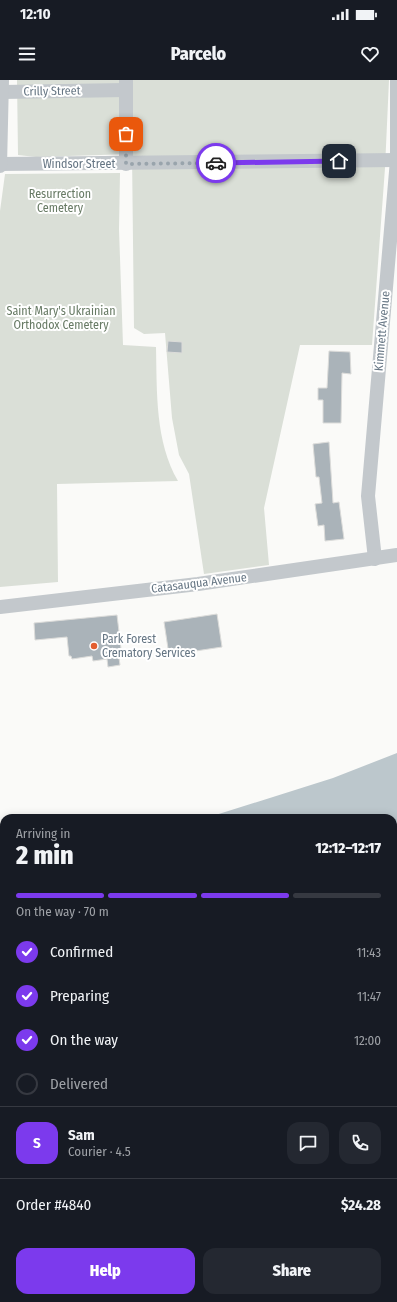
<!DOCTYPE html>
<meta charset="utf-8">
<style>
:root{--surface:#171b24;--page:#242831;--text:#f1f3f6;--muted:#9ea1a6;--line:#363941;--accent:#7c3aed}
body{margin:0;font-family:"Fira Sans Condensed",sans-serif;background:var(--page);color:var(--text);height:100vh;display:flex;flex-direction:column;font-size:15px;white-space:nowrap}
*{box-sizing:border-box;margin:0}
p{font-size:13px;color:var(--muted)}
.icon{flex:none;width:22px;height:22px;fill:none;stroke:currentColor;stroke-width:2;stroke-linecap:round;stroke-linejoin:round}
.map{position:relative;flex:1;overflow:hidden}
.panel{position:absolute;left:0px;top:734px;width:397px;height:488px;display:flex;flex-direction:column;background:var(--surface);border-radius:12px 12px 0 0;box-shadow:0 2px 10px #0003}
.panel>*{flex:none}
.pin{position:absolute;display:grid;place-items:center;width:34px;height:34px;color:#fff;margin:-17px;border-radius:8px;box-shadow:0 2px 6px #0006}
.courier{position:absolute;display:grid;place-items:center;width:40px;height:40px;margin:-20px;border:3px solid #7c3aed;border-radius:50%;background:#fff;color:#222;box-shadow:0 1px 5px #0007}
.overview em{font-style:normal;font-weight:800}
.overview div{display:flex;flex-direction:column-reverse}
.overview{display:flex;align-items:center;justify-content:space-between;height:68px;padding:0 16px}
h1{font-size:26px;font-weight:800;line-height:30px}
.bar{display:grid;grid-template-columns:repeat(4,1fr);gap:6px 4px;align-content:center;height:48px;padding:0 16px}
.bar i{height:5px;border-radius:3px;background:var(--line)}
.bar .current{background:var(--accent)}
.bar p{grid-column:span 4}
.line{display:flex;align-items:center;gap:10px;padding:0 16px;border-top:1px solid var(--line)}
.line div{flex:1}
.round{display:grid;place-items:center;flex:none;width:42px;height:42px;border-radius:12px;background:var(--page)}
ol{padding:0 16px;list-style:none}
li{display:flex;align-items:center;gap:12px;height:44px}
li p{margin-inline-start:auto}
li .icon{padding:4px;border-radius:50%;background:var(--accent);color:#fff;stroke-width:4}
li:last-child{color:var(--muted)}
li i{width:22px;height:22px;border:2px solid var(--line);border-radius:50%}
.action{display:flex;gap:8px;margin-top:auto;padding:8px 16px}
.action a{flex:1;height:46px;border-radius:12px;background:var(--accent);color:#fff;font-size:16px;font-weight:800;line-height:46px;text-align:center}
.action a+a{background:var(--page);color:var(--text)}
.status{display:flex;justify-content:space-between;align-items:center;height:28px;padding:0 20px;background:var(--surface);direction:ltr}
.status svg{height:11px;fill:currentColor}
header{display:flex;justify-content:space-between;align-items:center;height:52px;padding:0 16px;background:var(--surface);font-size:18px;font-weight:800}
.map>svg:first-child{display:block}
.built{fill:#e8e9e9}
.green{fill:#dadfd7}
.water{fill:#bcc7cc}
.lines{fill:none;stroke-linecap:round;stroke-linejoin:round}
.canal{stroke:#bcc7cc;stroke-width:12}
.building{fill:#aab3b9;stroke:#dcdcda}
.minor{stroke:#c3c8cc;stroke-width:14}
.rail-casing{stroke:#a4abb1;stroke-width:4.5}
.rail{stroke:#fff;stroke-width:3;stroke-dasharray:9;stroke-linecap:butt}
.done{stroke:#99a4ac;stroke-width:4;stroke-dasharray:0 7.2}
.route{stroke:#7c3aed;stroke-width:5}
.poi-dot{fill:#e35d2f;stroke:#fff;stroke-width:1.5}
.labels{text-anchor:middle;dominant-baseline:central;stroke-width:4;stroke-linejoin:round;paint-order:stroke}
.street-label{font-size:12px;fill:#657583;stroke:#fff}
.park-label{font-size:12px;fill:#677a64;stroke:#fff}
.poi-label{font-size:12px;fill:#657583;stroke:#fff;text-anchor:start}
</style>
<div class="status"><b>12:10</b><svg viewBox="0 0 49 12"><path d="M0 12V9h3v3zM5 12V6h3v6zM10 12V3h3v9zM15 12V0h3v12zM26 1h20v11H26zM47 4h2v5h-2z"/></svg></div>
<header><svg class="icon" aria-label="menu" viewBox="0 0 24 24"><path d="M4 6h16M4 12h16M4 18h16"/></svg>Parcelo<svg class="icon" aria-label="heart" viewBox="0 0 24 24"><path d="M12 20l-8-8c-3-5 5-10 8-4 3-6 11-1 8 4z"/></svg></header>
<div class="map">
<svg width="397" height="1222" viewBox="0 0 397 1222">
<rect width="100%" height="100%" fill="#fafaf8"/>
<path class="built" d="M393,1035l4,1v186h-397v-63l4,-1v60h389z"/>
<g class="green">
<path d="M17,0h372l-4,88 -13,177h-72l-36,163 5,57 -65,9 -15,-100 -10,-19 -7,-37 -7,-85 -21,1 -10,-6 -2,-174 -96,3 -18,-2z"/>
<path d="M120,93l-1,56 4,116 33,2c1,46 -1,94 22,134l-121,3 1,98 -58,5v-376l5,-37z"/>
<path d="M4,1046v89l-4,2v-89z"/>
</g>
<g class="water">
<path d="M397,673v136l-4,2v-73h-187l127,-40z"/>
<path d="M4,795v173l-4,2v-174z"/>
</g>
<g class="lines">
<path class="canal" d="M393,959l4,-1"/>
</g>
<g class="building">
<path d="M168,261l14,1v11l-15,-1z"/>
<path d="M329,271l21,1 1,22 -9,-1 -1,50h-18v-23h-5v-12h9z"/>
<path d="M329,362l4,61 6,-1 5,37 -19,2 -1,-16 -6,1 -3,-22 7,-1 -3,-26h-3l-3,-33z"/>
<path d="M217,534l5,33 -53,8 -5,-33z"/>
<path d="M117,535l5,42 -3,1 1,7 -12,2 -1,-8 -14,2 -1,-5 -20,3 -1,-3h-2l-2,-19 -32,3 -1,-17z"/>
</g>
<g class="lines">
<g class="minor">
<path d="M2,12l124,-2"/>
<path d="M0,84l397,-4"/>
<path d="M126,84v-84"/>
<path d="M0,86l2,-86"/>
<path d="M375,479l-7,-63 29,-336v-80"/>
<path d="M0,527l198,-23 199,-29"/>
<path d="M393,1007l4,-1"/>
<path d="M0,1143l4,-1"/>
<path d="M393,1169h4"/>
<path d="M170,1218l1,4"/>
<path d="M229,1222l12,-4"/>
</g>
<defs>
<g id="rail">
<path d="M393,923l4,-1"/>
<path d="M0,1030l4,-1"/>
<path d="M0,1037l4,-1"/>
</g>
</defs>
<use href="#rail" class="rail-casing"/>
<use href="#rail" class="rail"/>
</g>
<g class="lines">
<path class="done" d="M126,54v30l90,-1"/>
<path class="route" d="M216,83l123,-2"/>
</g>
<circle class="poi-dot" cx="94" cy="566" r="4"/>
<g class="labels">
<g class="street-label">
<text transform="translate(52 11) rotate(-1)">Crilly Street</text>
<text x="79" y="84">Windsor Street</text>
<text transform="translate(382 251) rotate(-85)">Kimmett Avenue</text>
<text transform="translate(199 503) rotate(-7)">Catasauqua Avenue</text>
</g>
<g class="park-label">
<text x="60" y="114">Resurrection<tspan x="60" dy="14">Cemetery</tspan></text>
<text x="61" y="231">Saint Mary's Ukrainian<tspan x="61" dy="14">Orthodox Cemetery</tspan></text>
</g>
<g class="poi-label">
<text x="102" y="559">Park Forest<tspan x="102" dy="14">Crematory Services</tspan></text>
</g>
</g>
</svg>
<div class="pin" style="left:126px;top:54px;background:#ea580c"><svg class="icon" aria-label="bag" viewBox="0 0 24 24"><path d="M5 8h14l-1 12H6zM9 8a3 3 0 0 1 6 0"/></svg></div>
<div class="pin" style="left:339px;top:81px;background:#1f2937"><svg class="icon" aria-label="home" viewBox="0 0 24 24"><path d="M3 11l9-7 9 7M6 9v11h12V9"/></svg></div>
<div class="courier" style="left:216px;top:83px"><svg class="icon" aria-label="car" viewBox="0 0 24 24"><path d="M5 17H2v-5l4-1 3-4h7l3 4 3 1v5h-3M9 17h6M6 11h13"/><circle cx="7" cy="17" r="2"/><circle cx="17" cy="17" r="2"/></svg></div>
<section class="panel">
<div class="overview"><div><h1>2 min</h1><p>Arriving in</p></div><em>12:12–12:17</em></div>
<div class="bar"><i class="current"></i><i class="current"></i><i class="current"></i><i></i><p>On the way · 70 m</p></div>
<ol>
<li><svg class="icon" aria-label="check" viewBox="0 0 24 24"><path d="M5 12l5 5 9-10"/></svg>Confirmed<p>11:43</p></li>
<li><svg class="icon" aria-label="check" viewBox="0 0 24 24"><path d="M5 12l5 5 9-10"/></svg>Preparing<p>11:47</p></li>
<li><svg class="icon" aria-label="check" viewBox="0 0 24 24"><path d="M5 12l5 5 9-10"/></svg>On the way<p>12:00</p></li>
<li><i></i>Delivered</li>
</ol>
<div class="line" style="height:72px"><b class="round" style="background:var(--accent);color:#fff">S</b><div><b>Sam</b><p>Courier · 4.5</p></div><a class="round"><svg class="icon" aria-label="chat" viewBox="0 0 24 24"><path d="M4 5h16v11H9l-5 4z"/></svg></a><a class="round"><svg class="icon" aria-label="phone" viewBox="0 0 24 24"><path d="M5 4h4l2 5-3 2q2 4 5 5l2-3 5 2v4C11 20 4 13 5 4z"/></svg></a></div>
<div class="line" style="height:52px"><div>Order #4840</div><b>$24.28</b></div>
<div class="action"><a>Help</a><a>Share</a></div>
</section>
</div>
